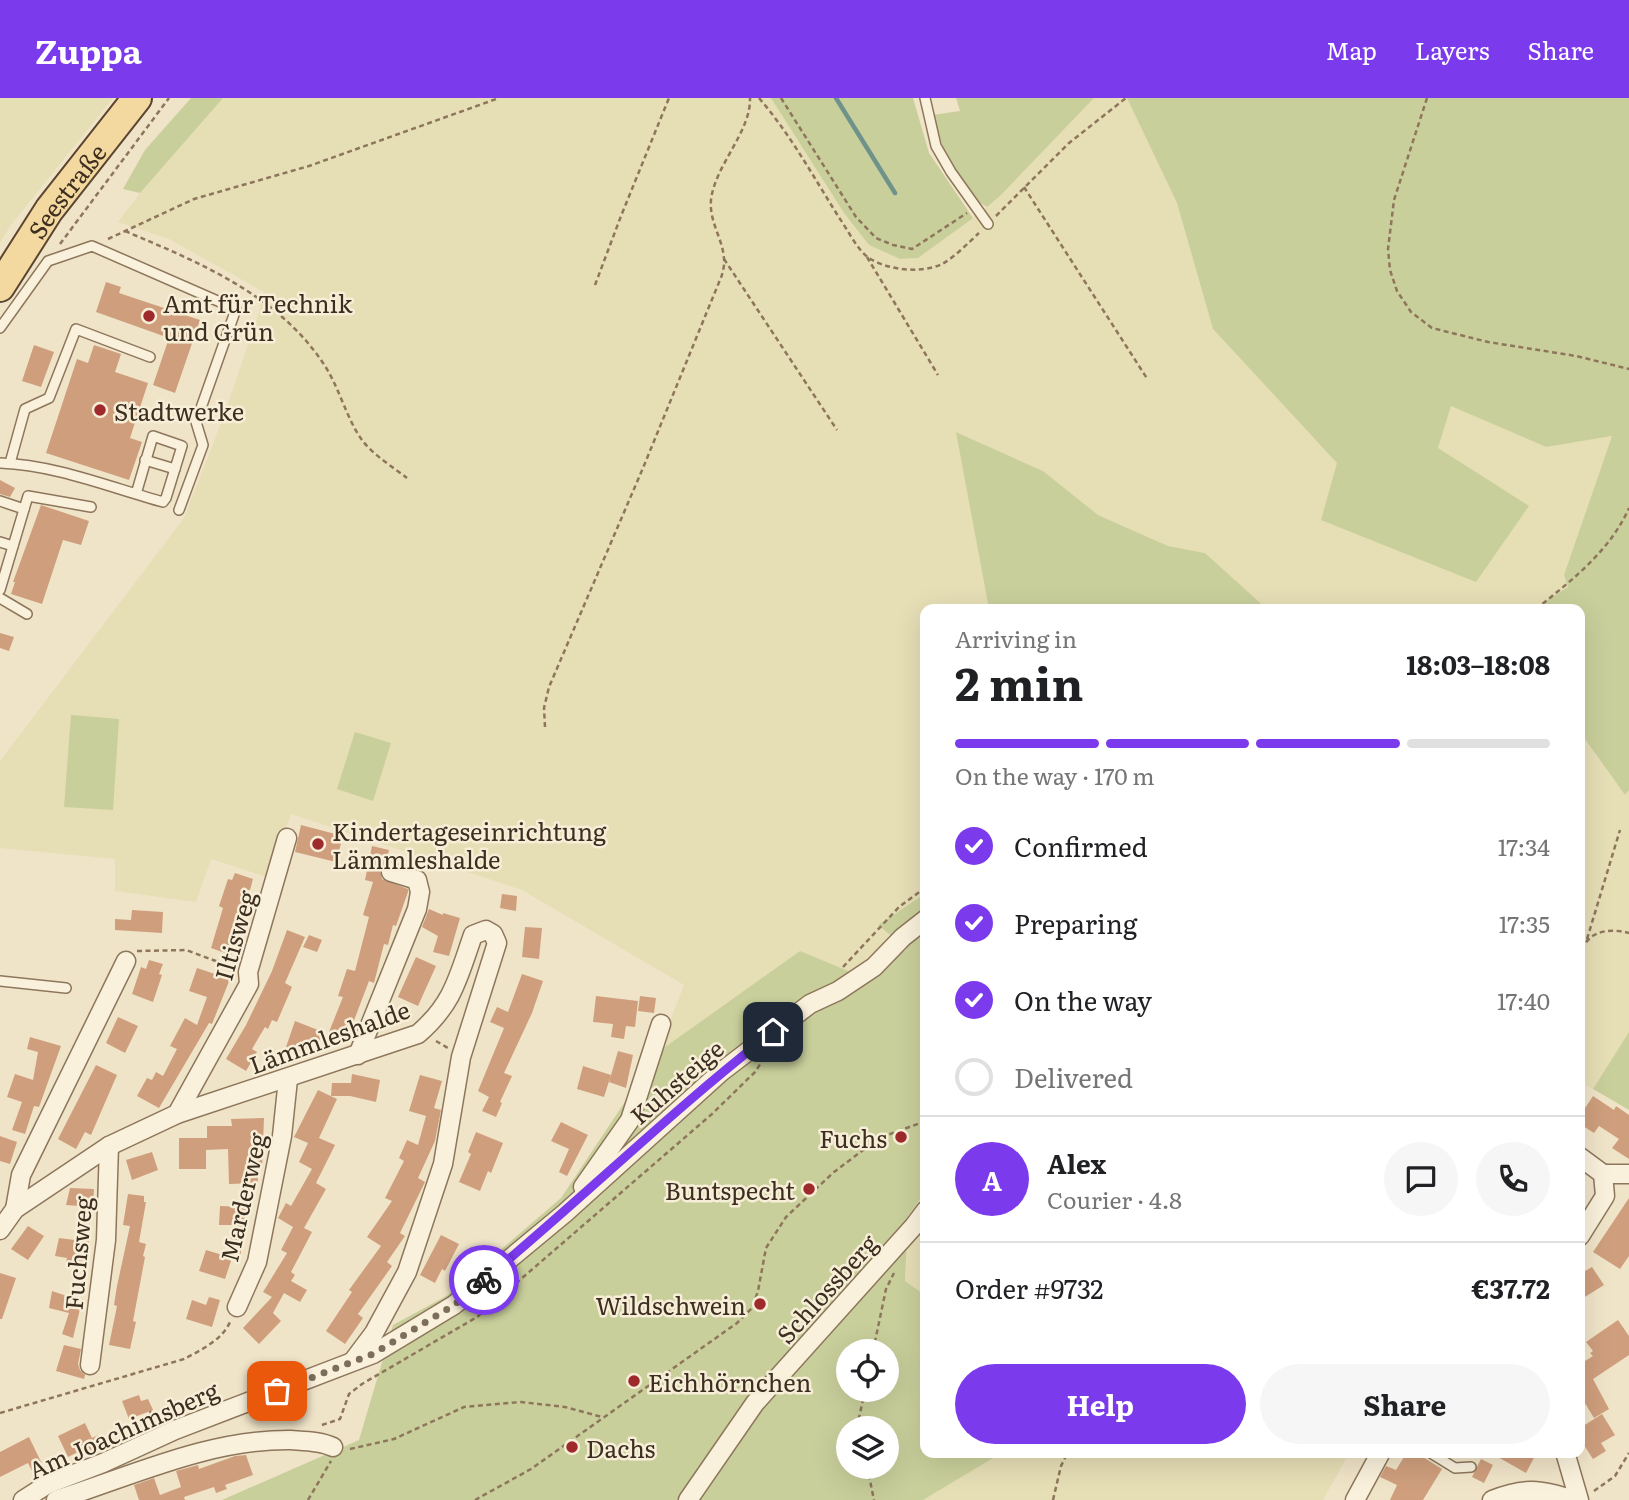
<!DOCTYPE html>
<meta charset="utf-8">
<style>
:root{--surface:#fff;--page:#f6f6f6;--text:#202124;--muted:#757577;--line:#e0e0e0;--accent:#7c3aed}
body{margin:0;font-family:Literata,serif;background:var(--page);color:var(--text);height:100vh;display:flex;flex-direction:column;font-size:26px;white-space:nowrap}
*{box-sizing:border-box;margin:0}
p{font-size:23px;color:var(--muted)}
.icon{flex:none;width:38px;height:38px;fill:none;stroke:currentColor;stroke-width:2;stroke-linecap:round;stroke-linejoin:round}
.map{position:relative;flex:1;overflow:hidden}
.panel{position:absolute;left:920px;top:506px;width:665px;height:854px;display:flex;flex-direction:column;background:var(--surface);border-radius:14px;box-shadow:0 7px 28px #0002}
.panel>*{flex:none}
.buttons{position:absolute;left:836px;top:1241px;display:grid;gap:14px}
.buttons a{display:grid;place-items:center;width:63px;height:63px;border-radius:50%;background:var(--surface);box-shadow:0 7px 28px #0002;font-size:35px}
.pin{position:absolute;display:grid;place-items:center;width:60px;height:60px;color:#fff;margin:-30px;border-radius:14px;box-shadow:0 4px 10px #0006}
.courier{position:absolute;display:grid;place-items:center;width:70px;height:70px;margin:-35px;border:5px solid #7c3aed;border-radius:50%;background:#fff;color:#222;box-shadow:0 2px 9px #0007}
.head em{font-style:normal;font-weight:700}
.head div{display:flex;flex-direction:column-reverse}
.head{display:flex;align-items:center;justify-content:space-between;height:119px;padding:0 35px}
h1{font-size:46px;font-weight:700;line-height:52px}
.bar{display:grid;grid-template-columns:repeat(4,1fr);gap:10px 7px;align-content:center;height:84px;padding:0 35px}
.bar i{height:9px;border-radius:5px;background:var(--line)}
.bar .active{background:var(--accent)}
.bar p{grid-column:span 4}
.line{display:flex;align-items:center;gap:18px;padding:0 35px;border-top:2px solid var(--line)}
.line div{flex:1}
.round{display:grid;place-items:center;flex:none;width:74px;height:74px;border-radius:37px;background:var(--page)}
ol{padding:0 35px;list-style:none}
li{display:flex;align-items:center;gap:21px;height:77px}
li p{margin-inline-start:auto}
li .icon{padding:7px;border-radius:50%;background:var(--accent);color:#fff;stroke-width:4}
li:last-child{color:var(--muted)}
li i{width:38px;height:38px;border:4px solid var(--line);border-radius:50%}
.action{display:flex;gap:14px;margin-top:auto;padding:14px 35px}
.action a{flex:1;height:80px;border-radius:42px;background:var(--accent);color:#fff;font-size:28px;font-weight:700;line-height:80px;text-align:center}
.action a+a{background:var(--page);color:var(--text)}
header{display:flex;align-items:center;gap:42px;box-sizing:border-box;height:98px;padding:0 35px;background:var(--accent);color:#fff}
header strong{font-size:33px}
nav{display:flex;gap:38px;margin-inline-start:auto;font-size:24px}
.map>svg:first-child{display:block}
.farmland{fill:#e6deb5}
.green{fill:#c9cf9b;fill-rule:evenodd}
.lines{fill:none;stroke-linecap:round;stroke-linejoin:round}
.stream{stroke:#6f938a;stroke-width:4.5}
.building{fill:#cf9f7d}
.lane-casing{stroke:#8d765c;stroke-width:12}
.street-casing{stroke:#8d765c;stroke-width:21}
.primary-casing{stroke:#5b4430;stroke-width:32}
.path{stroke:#8d765c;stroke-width:2.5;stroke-dasharray:5 3.5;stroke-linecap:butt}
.lane{stroke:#faf1dc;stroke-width:9}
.street{stroke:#faf1dc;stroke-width:18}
.primary{stroke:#f3d9a0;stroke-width:28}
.done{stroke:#7c6e5b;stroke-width:7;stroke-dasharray:0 12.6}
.route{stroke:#7c3aed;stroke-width:9}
.poi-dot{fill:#9e2a2b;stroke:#f7eed8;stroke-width:2.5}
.labels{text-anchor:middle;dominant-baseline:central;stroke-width:5;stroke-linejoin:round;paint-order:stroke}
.street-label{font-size:24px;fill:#3d2e20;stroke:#f7eed8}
.poi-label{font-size:24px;fill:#3d2e20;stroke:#f7eed8;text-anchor:start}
</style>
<header>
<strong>Zuppa</strong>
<nav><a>Map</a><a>Layers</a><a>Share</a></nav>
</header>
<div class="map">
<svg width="1629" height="1402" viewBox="0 0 1629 1402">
<rect width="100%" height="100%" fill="#f0e4c8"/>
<g class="farmland">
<path d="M0,0h113l-103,128 -10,17z"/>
<path d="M223,0h548l73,115 25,32 31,14 18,-1 62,-46 21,-17 93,-97h33l50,105 36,126 125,134 -17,57 117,-72 13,-43 95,42 66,-11 -48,139 4,12 -35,22h-266l-62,-56 -37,-7 -70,-31 -55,-44 -86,-39 32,177h-63v284l-48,32 29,24 -42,30 -65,-28 -142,101 26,-67 -162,-95 -231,-76 -24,63 -56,-18 -15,43 -81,-11v-32l-115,-11v-87l184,-243 39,-100 35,-103 6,-23 -95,-53 -51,-17 22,-29z"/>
<path d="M1580,634l45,63 4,-5v242l-36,57 -13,-7z"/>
<path d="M926,1093v105l-21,-14 3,-66z"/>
<path d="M999,1355h350l-26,47h-400z"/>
</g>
<g class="green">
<path d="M191,0h32l-83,95 -17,-4 22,-39z"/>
<path d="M771,0h142l16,55 44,65 -55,40 -18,1 -31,-14 -25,-32z"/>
<path d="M956,0h138l-93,97 -14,12c-32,-17 -44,-60 -55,-92l28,-4z"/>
<path d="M1127,0h502v692l-4,5 -45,-63v-123h-47l35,-22 -4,-12 48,-139 -66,11 -95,-41 -13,42 91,58 -53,76 -155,-62 16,-57 -124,-134 -36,-126z"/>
<path d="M956,334l87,39 55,44 70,31 37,7 62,56h-278z"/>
<path d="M71,617l48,4 -6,91 -49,-3z"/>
<path d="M355,634l36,11 -18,58 -36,-12z"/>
<path d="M926,795v298l-18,25 -3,65 21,15v156l73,1 -1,2 -75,45h-701l137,-60 34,-115 55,-30 113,-97 97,-146 142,-101 65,27 42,-29 -29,-24zM849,1253h38v39h-38zM849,1330h38v38h-38z"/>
<path d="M1629,934v78l-36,-21z"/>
</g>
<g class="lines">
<path class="stream" d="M836,0l59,95"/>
</g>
<g class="building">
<path d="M106,184l15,5 -2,6 81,27 -25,73 -22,-8 16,-47 -73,-26z"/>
<path d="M34,247l20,7 -13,35 -19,-6z"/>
<path d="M94,247l27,9 -6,18 33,11 -18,55 12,4 -13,38 -83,-27 31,-94 11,4z"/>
<path d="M0,382l15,8 -5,9 -10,-3z"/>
<path d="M41,407l48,16 -8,24 -18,-5 -21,64 -31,-10 4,-12h-2z"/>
<path d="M0,535l14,4 -5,14 -9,-3z"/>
<path d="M301,727l42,11 -7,26 -41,-10z"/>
<path d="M372,748l17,4 -3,12 -6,7 2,10 26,10v3l-12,34 -3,-1 -5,20 -4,-1 -10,39 -5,-2 -22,58 -18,-7 14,-35 -5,-1 9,-27 8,2 14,-54 -6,-2 10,-33 -8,-2z"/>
<path d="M235,775l18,6 -3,11h-3l-10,29 5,2 -11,34 -20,-7 12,-40 -4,-2 9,-27 4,1z"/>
<path d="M502,796l15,2 -1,15 -16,-3z"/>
<path d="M429,811l14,6v-2l17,5 -11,38 -16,-4 5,-16 -16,-9z"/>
<path d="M132,812l31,2 -1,21 -47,-3v-11l16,1z"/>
<path d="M525,829l17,1 -3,31 -17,-2z"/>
<path d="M287,832l18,7 -20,46 7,4 -15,35 -5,-2 -4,9 -3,-2 -13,22 5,3 -11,19 -20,-12 20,-34 26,-54z"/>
<path d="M309,837l13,5 -5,12 -14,-5z"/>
<path d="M416,859l20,9 -18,40 -20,-9z"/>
<path d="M149,862l14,4 -4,10 3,1 -9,27 -21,-8 9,-27 5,2z"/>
<path d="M197,870l33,11 -18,45 -3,-1 -50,85 -22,-12 10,-18 5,2 4,-8 7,4 14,-27 -7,-3 15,-28 12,7 10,-28 -18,-6z"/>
<path d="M522,876l21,7 -11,32 -28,60 8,3 -12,26 2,1 -6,14 -14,-6 7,-14 -11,-6 26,-63 -14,-6 7,-15 11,5z"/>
<path d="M596,898l42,5 -3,26 -9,-1 -2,13 -13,-2 2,-13 -20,-2z"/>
<path d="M640,898l16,2 -2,15 -16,-2z"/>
<path d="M118,919l20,9 -13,27 -19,-10z"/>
<path d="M295,923l28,11 -4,10 -9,-3 -6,15 -18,-7z"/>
<path d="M30,939l31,9 -22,61 -5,-1 -9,28 -13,-4 10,-28 -15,-5 8,-23 18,6 5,-28 -11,-3z"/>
<path d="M618,953l15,4 -7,33 -17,-6z"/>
<path d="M96,967l21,10 -26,60 -6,-3 -9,17 -18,-10z"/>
<path d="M583,968l28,9 -7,22 -27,-8z"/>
<path d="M352,976l28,6 -4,22 -26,-6h-19l1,-13h19z"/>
<path d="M420,977l22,6 -8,27 7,2 -6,31 -17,37 7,4 -25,51 5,3 -18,26 5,4 -34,48 5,4 -18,26 -19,-13 26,-39 -3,-2 32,-44 -14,-9 25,-36 -7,-3 19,-37 -5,-3 8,-18 11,5 8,-29 -17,-5z"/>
<path d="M318,992l19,9 -18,39 16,7 -19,38 10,6 -22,39 8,4 -21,40 4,3 -4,6 16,9 -7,12 -16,-9 -11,20 8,8 -22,23 -16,-16 29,-31 -9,-5 24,-39 -6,-3 12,-23 -15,-9 8,-15 5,3 21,-37 -13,-7 9,-19 -14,-6z"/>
<path d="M1593,998l21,14 2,-4 13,9v44l-17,-11 7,-9 -20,-13 -5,7 -14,-9v-8z"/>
<path d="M264,1020l-2,51h-5l1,14 -29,1 -1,-35 -22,1v19h-27v-31h28v-12h25l-1,-7z"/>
<path d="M561,1024l27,13 -21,41 -8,-4 10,-23 -18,-8z"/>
<path d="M476,1034l27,11 -12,30 -3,-2 -8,20 -21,-9 12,-28 -3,-2z"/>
<path d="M0,1038l17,6 -7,22 -10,-3z"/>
<path d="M152,1054l6,18 -26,10 -6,-20z"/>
<path d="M70,1090l24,1 -1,18 -27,-2z"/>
<path d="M128,1096l16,2v6h2l-7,40 7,2 -3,12 2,1 -12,64 3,1 -6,27 -21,-4 8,-39 -3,-1 3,-19 13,-60 -7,-1z"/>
<path d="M1629,1100v58l-9,13 -27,-17z"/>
<path d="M220,1108l27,1 -7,51 -12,-1 5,-32h-14z"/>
<path d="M28,1128l16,10 -16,24 -17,-11z"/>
<path d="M77,1132l13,3 -5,33 -19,-4 1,-4 -12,-2 4,-18 16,2z"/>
<path d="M441,1137l18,9 -14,27 -3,-2 -7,14 -15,-8z"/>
<path d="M206,1152l26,8 -7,21 -26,-8z"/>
<path d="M1592,1169l12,18 -24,15v-26z"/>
<path d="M0,1175l16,5 -14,41h-2z"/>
<path d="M52,1193l30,10 -9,37 -11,-4 7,-21 -20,-5z"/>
<path d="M209,1199l11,3 -8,27 -26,-8 6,-19 14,5z"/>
<path d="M1618,1222l11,16v19l-36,24 16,30 -15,9 -14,-23v-36l2,4 11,-7 -3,-3 3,-2 -7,-9z"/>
<path d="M64,1247l17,4 -3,15 2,6 5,5 -1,4 -28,-8z"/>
<path d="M139,1297l2,6 7,-2 5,11 -24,9 -7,-18z"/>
<path d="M1602,1316l13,21 -14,8 5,8 -13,8 -13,-20v-11z"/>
<path d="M85,1325l7,15 6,-3 6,13 -15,8 -3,-8 -18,9 -10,-21z"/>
<path d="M29,1339l14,29 -11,5 -4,-8 -28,14v-25z"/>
<path d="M1407,1354h8l27,17 -19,31h-33l7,-15 -17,-8 6,-11 10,4z"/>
<path d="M1489,1354h48l-11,21z"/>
<path d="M246,1357l7,20 -28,10 2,4 -11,4 -2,-6 -30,10 1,3h-46l-5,-15 20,-7 6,17 21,-8 -5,-16 22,-6 1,4 36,-13z"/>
<path d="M1481,1361l12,6 -9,18 -12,-6z"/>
</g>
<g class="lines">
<defs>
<g id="lane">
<path d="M925,0l11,48 15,26 37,52"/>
<path d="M0,230l48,-67 44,-15 144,63 -40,113 7,23 -24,65"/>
<path d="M145,362l30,9"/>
<path d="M0,365c56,2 109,24 163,39l3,-4 16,-52 -29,-10 -17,58"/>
<path d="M10,365l15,-54 24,-11 27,-69 74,28"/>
<path d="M0,403l24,8"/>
<path d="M0,444l13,4"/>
<path d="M0,492l28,-94 63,11"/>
<path d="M0,500l27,16"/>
<path d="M0,883l66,7"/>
<path d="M1429,1354l26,16 16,-1"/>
</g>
<g id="street">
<path d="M358,957l59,-146 3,-17 -3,-12 -26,-8"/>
<path d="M177,1016l72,-130 -1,-12 39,-134"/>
<path d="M1580,1059l23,17 2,22 -25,40"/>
<path d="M1603,1076h26"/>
<path d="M583,1089l47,-67 31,-96"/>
<path d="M15,1111l6,-34 105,-214"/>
<path d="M0,1132l15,-21 94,-63 68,-32 241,-80c35,-30 40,-56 55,-99l13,-5 7,4 4,9 -36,114 -18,107 -36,108 -33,61 -21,28"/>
<path d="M237,1209l20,-45 25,-126 6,-57"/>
<path d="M90,1267l16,-125 3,-94"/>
<path d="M1565,1354l14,48"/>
<path d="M23,1402l25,-16 55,-21 72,-33 198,-76 81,-49 111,-92 156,-141 89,-68 28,-13 36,-24 29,-30 23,-18"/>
<path d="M56,1402c76,-24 153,-61 235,-60 14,1 30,1 42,7"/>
<path d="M688,1402l67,-97 159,-177 12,-16"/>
<path d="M1355,1402l26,-48"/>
<path d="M1492,1402c33,-13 48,-11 82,0"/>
</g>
<g id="primary">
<path id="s1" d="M0,189l49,-77 88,-112"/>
</g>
</defs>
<use href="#lane" class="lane-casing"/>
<use href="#street" class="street-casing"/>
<use href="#primary" class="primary-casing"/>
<g class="path">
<path d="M759,0c32,37 55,80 81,121 8,11 17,31 29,39 18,12 52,16 73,6 13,-7 26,-21 37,-31"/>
<path d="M781,0l75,119 20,21 17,7 19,4 55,-36"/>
<path d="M1427,0l-33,102 -6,49 2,21 7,21 14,21 21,16 56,14 88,14 53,13"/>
<path d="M1024,89l124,193"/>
<path d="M996,118l73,-73 57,-45"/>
<path d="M125,133c73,31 152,63 198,132 16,23 23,55 39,77 11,15 31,27 45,38"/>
<path d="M108,141l86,-40 115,-33 190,-68"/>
<path d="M60,146l109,-146"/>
<path d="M867,159l71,118"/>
<path d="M724,161l113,171"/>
<path d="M595,187l26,-69 48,-118"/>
<path d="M1536,511c35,-28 74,-58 93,-101"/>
<path d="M545,629l-1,-19 5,-21 94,-219 79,-193c1,-5 3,-11 2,-16 -1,-20 -15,-37 -13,-59 4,-35 40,-68 39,-102"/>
<path d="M1587,841l33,-109"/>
<path d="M137,853l49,-1 46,17"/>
<path d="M1580,860c4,-26 26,-31 49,-25"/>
<path d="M843,869l56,-60 27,-20"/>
<path d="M436,943l12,7"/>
<path d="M873,1253l13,-62 8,-16"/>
<path d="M150,1313l5,13"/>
<path d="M0,1315l184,-54c17,-9 38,-19 46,-37"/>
<path d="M322,1327l18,-6 9,-25 13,-10 115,-67 235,-203 43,-42 6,-9"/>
<path d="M859,1330l-1,-5 7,-33"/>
<path d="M350,1351l44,-10 70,-32 57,-5 44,5 37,10"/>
<path d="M867,1368l7,34"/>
<path d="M1594,1393l21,-15 14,-23"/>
<path d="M308,1402l23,-39"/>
<path d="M475,1402l56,-31 206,-146 15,-15 6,-17 8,-43 20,-31 48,-45 45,-34 47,-17"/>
<path d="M1053,1402l8,-34 7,-14"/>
</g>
<use href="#lane" class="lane"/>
<use href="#street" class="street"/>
<use href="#primary" class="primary"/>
</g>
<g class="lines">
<path class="done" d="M277,1293l96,-37 81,-49 30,-25"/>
<path class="route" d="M484,1182c98,-81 188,-170 289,-248"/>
</g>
<g class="poi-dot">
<circle cx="149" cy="218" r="7"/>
<circle cx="100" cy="312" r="7"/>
<circle cx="318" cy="746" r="7"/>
<circle cx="901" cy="1039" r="7"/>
<circle cx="809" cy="1091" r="7"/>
<circle cx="760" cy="1206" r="7"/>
<circle cx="634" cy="1283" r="7"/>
<circle cx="572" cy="1349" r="7"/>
</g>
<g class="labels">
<g class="street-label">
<text stroke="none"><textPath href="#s1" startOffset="117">Seestraße</textPath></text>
<text transform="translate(234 837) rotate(-74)">Iltisweg</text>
<text transform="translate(329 938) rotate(-20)">Lämmleshalde</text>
<text transform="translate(676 983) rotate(-41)">Kuhsteige</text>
<text transform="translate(242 1099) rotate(-77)">Marderweg</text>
<text transform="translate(77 1155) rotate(-85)">Fuchsweg</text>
<text transform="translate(826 1190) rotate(-48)">Schlossberg</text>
<text transform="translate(123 1331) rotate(-24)">Am Joachimsberg</text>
</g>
<g class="poi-label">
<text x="163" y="204">Amt für Technik<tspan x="163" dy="28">und Grün</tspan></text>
<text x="114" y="312">Stadtwerke</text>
<text x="332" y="732">Kindertageseinrichtung<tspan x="332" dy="28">Lämmleshalde</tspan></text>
<text x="887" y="1039" text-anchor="end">Fuchs</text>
<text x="795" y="1091" text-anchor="end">Buntspecht</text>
<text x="746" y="1206" text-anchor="end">Wildschwein</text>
<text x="648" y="1283">Eichhörnchen</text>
<text x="586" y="1349">Dachs</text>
</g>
</g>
</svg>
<div class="buttons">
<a><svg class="icon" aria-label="locate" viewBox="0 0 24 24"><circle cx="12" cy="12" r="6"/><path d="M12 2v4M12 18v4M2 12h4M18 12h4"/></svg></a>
<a><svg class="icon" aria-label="layers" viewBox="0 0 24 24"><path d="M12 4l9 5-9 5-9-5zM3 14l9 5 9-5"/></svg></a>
</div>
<div class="pin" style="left:277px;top:1293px;background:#ea580c"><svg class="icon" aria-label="bag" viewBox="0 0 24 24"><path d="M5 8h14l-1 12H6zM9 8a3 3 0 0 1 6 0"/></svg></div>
<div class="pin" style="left:773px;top:934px;background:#1f2937"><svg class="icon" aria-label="home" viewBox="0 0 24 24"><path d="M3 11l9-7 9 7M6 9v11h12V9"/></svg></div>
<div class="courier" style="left:484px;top:1182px"><svg class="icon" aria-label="bike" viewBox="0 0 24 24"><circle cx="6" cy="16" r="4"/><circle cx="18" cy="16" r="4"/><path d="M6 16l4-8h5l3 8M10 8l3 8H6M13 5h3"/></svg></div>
<section class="panel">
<div class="head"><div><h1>2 min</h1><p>Arriving in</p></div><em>18:03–18:08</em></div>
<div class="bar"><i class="active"></i><i class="active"></i><i class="active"></i><i></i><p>On the way · 170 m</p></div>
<ol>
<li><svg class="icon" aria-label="check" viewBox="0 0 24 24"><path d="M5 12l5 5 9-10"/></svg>Confirmed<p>17:34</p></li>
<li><svg class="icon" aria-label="check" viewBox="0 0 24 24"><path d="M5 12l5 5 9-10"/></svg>Preparing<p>17:35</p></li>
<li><svg class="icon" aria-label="check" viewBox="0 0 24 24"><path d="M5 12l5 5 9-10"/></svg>On the way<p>17:40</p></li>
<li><i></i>Delivered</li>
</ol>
<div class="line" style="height:126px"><b class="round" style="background:var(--accent);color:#fff">A</b><div><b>Alex</b><p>Courier · 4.8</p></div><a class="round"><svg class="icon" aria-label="chat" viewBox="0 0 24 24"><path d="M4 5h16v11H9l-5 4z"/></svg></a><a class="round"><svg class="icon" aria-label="phone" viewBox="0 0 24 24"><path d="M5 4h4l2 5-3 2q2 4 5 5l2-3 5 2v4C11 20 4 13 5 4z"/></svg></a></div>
<div class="line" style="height:91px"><div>Order #9732</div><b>€37.72</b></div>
<div class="action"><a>Help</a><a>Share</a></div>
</section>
</div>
